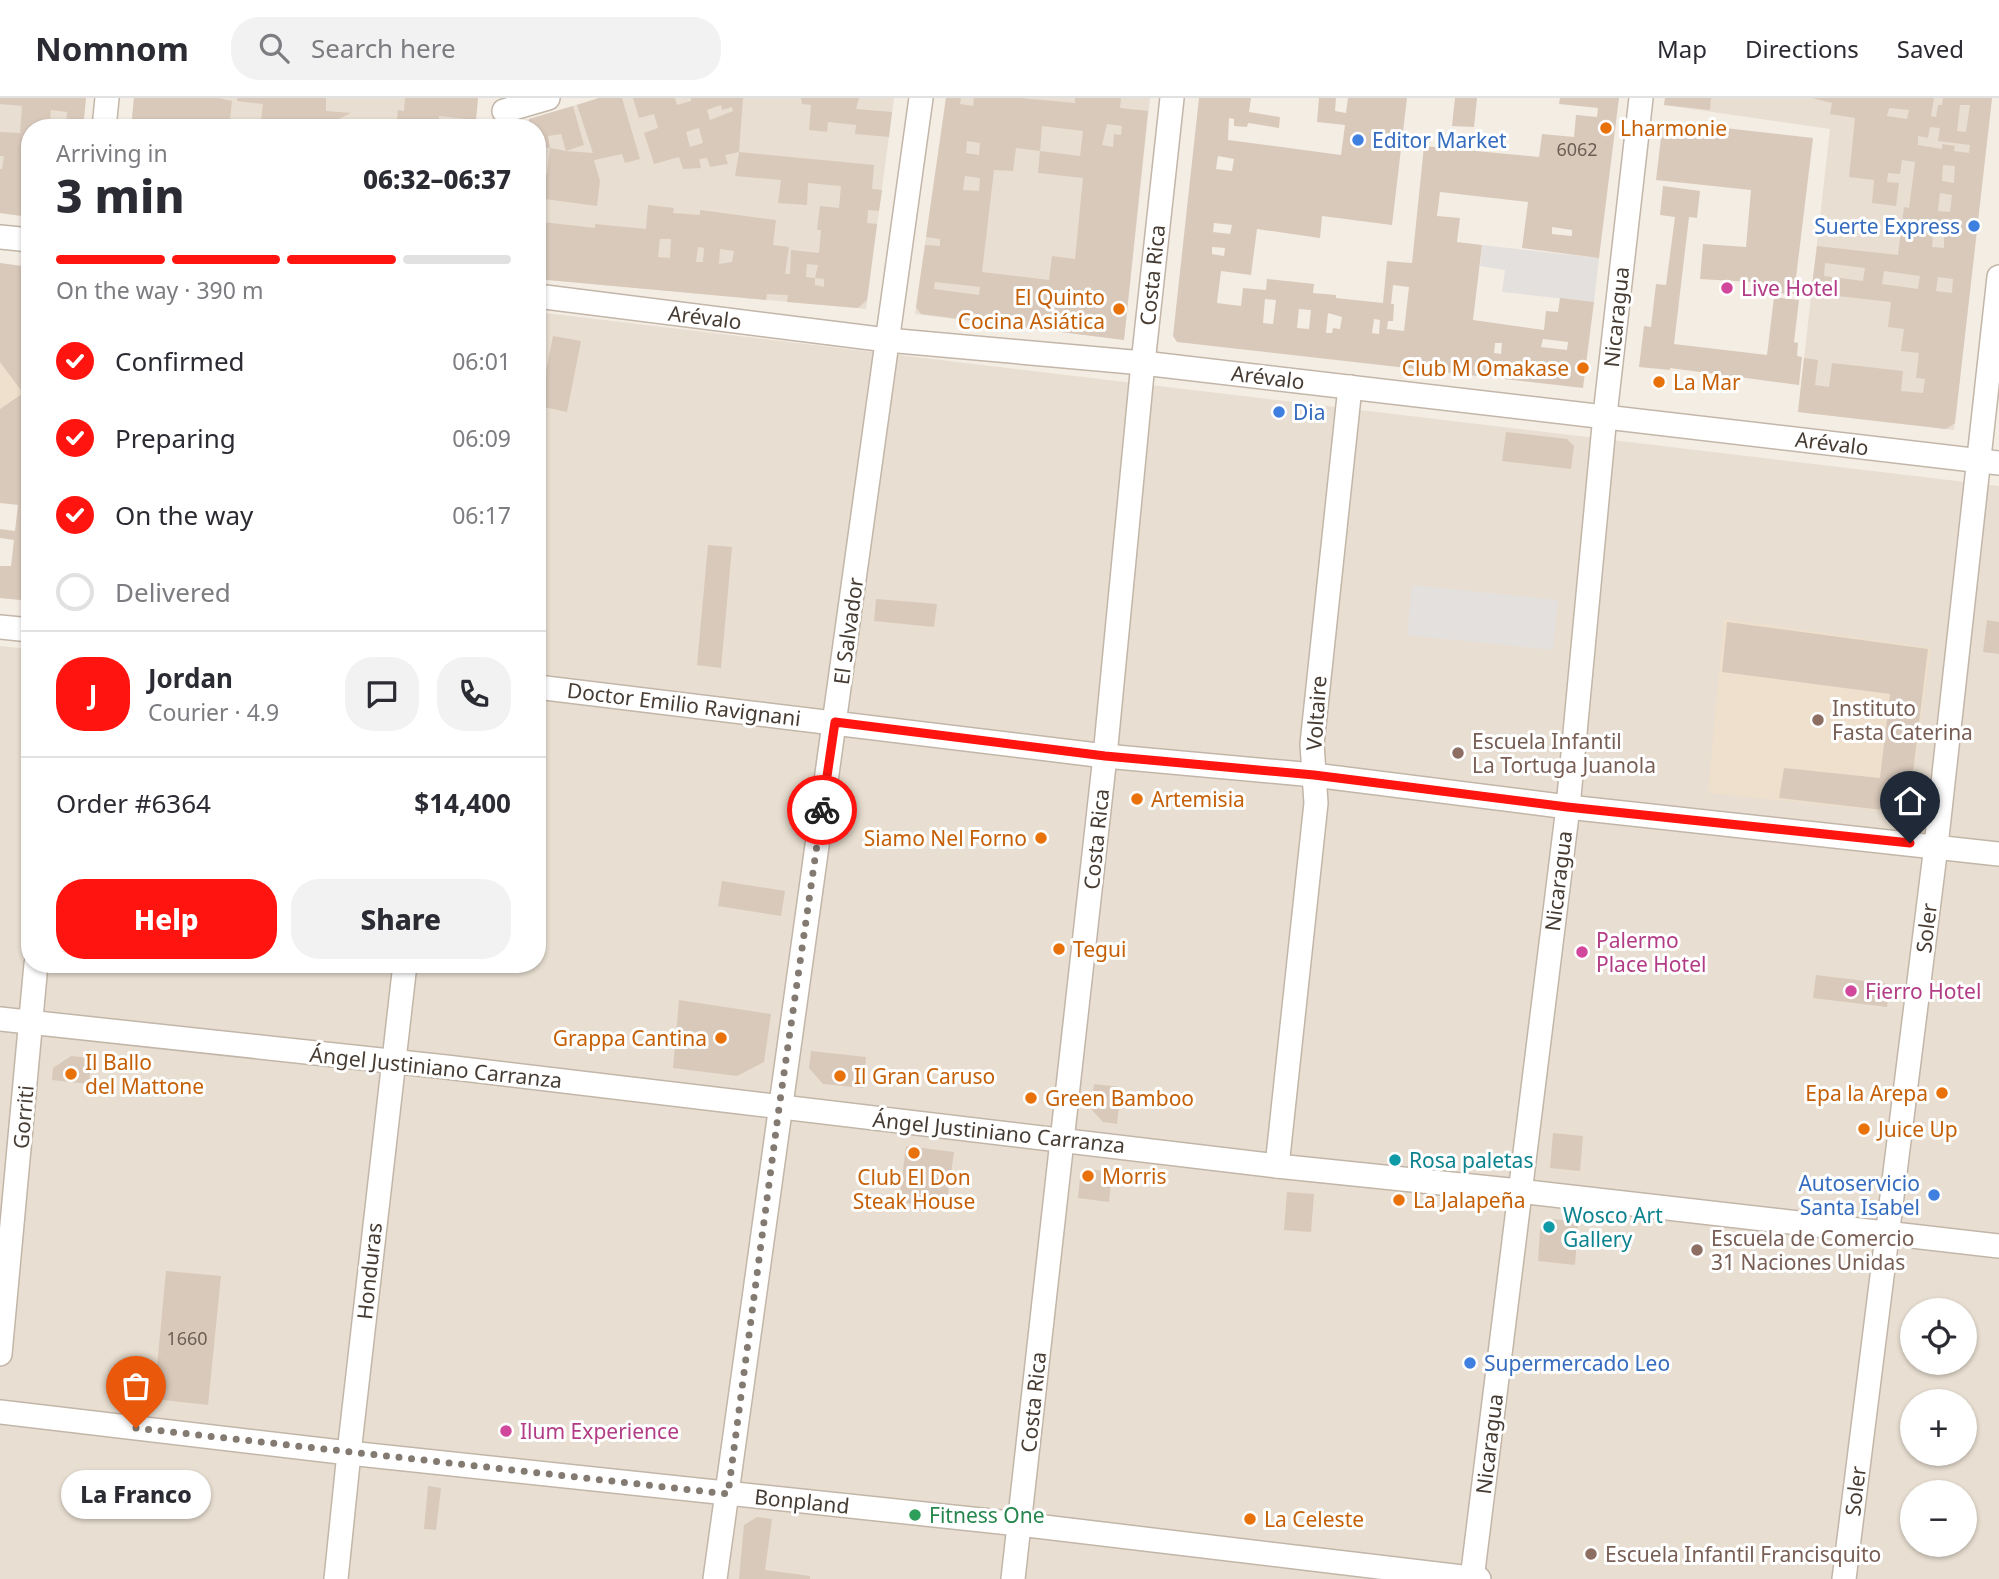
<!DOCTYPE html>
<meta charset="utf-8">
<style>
:root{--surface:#fff;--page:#f2f2f3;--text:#2b2b33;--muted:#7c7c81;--line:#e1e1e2;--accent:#ff140f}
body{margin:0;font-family:"Noto Sans",sans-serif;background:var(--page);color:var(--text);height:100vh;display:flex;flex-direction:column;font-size:26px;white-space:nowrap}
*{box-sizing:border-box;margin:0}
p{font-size:23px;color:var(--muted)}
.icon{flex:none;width:38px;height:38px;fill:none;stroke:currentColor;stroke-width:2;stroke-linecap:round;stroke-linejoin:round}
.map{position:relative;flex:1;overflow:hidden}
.sheet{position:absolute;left:21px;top:21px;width:525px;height:854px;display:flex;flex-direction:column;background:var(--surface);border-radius:28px;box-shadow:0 2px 5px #0004}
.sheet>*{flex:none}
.tools{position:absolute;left:1900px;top:1200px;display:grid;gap:14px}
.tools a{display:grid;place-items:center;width:77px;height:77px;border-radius:50%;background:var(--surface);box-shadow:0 2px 5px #0004;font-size:35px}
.pin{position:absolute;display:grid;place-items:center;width:60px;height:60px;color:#fff;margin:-72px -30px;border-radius:50% 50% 50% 0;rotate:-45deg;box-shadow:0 0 7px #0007}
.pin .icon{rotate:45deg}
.courier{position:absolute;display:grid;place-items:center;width:70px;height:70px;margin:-35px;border:5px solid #ff140f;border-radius:50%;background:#fff;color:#222;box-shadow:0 2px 9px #0007}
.bubble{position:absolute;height:49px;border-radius:24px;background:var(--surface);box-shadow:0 2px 5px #0004;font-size:23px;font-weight:800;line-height:49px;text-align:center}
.overview em{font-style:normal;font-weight:800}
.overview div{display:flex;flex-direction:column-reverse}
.overview{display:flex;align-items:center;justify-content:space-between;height:119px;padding:0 35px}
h1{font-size:46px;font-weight:800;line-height:52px}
.bar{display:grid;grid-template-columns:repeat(4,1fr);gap:10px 7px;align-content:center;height:84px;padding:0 35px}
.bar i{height:9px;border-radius:5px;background:var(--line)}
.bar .selected{background:var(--accent)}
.bar p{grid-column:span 4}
.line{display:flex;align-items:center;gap:18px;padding:0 35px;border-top:2px solid var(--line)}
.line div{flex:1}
.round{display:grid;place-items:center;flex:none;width:74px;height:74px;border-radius:28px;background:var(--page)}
ol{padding:0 35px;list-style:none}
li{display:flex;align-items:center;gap:21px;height:77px}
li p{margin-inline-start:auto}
li .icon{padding:7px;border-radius:50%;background:var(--accent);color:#fff;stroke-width:4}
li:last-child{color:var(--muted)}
li i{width:38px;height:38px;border:4px solid var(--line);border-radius:50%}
.button{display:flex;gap:14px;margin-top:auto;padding:14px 35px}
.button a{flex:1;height:80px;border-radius:28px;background:var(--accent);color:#fff;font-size:28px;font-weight:800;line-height:80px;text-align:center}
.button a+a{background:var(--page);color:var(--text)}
header{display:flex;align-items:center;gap:42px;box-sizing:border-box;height:98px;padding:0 35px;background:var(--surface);border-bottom:2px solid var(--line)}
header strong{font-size:33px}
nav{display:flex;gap:38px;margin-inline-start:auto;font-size:24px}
.search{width:490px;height:63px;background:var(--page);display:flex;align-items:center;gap:18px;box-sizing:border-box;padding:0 24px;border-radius:28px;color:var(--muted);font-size:26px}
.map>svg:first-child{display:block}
.residential{fill:#e8ded1;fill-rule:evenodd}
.education{fill:#eee0cc}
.parking{fill:#e4e0dd}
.building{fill:#d9c9bb;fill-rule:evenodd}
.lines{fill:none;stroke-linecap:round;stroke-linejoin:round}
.street-casing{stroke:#c3b6a8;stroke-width:26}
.street{stroke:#fff;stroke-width:23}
.done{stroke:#837a71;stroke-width:7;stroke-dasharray:0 12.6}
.route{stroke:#ff140f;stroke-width:9}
.food-dot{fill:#e8710a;stroke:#fff;stroke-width:2.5}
.shop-dot{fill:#3f7fe0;stroke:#fff;stroke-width:2.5}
.hotel-dot{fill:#d1479c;stroke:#fff;stroke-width:2.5}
.education-dot{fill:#8d6e63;stroke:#fff;stroke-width:2.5}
.culture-dot{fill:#0f9aa8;stroke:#fff;stroke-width:2.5}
.leisure-dot{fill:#2e9e5b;stroke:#fff;stroke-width:2.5}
.labels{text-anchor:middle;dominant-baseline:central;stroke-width:6;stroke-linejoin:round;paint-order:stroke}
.number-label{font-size:18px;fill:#6b5f55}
.food-label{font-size:21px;fill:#c56008;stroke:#fff;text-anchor:start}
.shop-label{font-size:21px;fill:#366cbe;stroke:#fff;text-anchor:start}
.street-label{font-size:21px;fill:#463c33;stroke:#fff}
.hotel-label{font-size:21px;fill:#b23c85;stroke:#fff;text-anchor:start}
.education-label{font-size:21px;fill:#785e54;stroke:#fff;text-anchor:start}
.culture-label{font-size:21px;fill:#0d838f;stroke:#fff;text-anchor:start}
.leisure-label{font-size:21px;fill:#27864d;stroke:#fff;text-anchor:start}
</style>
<header>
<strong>Nomnom</strong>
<div class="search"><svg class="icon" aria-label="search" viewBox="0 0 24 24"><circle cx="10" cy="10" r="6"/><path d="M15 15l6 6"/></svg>Search here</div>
<nav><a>Map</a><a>Directions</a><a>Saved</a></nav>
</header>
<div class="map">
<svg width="1999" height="1481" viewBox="0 0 1999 1481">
<rect width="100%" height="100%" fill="#f4ede4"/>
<g class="residential">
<path d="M0,0h86l-3,30h-53v89l-30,-4z"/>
<path d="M134,0h344l-3,30h-344z"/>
<path d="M599,0h295l-28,211 -329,-30v-151h-9l1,-9z"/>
<path d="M946,0h204l-26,242 -209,-26z"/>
<path d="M1665,0h327l-38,332 -156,-18 32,-283 -166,-24z"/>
<path d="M537,214l1462,174v1093h-1999v-933l30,3v315h507zM1913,1213h52v52h-52zM1913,1304h52v52h-52zM1913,1395h52v52h-52z"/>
</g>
<g class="education">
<path d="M0,236l30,54 -30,21z"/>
<path d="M1724,521l207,29 -23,165 -200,-20z"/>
</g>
<g class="parking">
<path d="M1482,147l117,13 -5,44 -92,-10 3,-22 -25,-4z"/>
<path d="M1412,487l146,15 -5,50 -146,-15z"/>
</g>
<g class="building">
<path d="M0,0h86l-3,30h-53v89l-30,-4v-44h2l2,-13h-4v-24l20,1 2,-27 -22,-2zM51,12l16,2 -1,11 -16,-2z"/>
<path d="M134,0h85l13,3 -3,26 -49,1 1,-6 -19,-2 -1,8h-30z"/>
<path d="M237,0h89v13l25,2 -31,15h-60l3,-24 -26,-3z"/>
<path d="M405,0h73l-2,22 -37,-4 -1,12h-42l2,-18 6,1z"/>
<path d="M599,0h23l18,61 -15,4 -3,-9 -28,6 6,21 -3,25 -52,-7 -3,23 53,6v-4l51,5 2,-24 26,3 -1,5 27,2v-5l76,10 -3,25 16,2 -4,27h5l1,-24 28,3 2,-23h-4l3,-24 19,2 2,-22 -33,-3 -1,22 -29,-2 3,-23 -46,-4 4,-24 135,13 -2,24 10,1 -3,21 -11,-1 -1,13 10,1 -10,76 -9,8 -71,-6 1,-7 -21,-1 -1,6 -229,-21v-106l10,1 3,-26 16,3 -5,-17 -13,2 2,12 -13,-1v-19h-9l1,-9 44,-13 11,39 -18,6 27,2 -16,-48zM660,141h11l-1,19 -12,-1zM698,149l6,1 -1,14h-7zM720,151l14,2 -2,11 -13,2zM807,166l11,1 -3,13 9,1v8l-9,-2v-7l-9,-1z"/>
<path d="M633,0h42l2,7 14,-4v-3h52l-4,54 -14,3 3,9 -18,3 -3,-9 -8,1 2,9 -18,1 -4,-12 -25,7 -10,-31 14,-5 -4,-14 -15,4zM721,7l1,5 10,-3 1,4 -23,9 -3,-10zM699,30l4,15 -13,4 -4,-15z"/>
<path d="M801,0h58l-3,11 36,3 -3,25 -34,-3 1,-9 -28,-3 -1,10 -18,-2 2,-25 -9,-1z"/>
<path d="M946,0h15l-1,6 13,2 1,-8h46l55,5v-5h46l-1,10 28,3 -24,229 -203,-26 -5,-7 9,-62 15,1v-7l-14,-2zM1107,26l15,2 -1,9 -7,-1 -1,13 -11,-2zM1042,28l41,5 -3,25 -40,-5 -2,22 45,5 -8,81 -23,-3 -3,24 -67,-8 12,-102 19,1 3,-23 24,3zM967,43l13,2 -1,12 -13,-2zM965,78l15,2 -1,13 -16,-1zM935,184l45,5 -1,8 -45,-6z"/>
<path d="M1199,0h52l-2,14 31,5 -1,11 -31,-5 -1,4 -13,-1v-7l-5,-1 -1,22 113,15 4,-30 -28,-3 2,-24h17l-1,13 11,2 2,-15h59l-15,127 -70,-9 -2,22 -63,-9 -6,46 -30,-4 -4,32 24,3 2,-18 23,2 1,-11 47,5 -1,9 23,2v3l47,5 4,-42 25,2 12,-117 115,11 3,-23 32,3 2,-22 21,2 1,-9 -39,-4 1,-6h59l-20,160 -77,-10 6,-46 -88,-10 -3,24 23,2 -3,24 25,3 -9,75 71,10 2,-19 12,1 2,-14 34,4 -11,86 -406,-46 -4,-6zM1218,58l16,3 -2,12 -16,-2zM1214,125l18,2 -2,9 -17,-2zM1552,129l20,3v6l-20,-2zM1212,149l13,1 -1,8 -12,-2zM1393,187l16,2 -5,44 -17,-2 1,-8h5l1,-17h-3zM1265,201l11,1 -3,24 -10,-1zM1299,211l12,1 -2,19 -12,-1zM1328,215l14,4 -2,12 -7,-1 -1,5h-6zM1374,221l6,1 -1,14 -7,-1zM1543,241l25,3 -1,8 -26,-3zM1495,245h7l-1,11 -7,-1z"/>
<path d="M1455,0h22l-3,29 -22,-1z"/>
<path d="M1665,0h46l-1,12 -46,-5z"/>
<path d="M1812,0h122l-3,18 5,1 2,-12h4l1,-7h49l-37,325 -9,6 -148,-17 6,-54 14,2 -3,25 14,2 3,-24 71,8 -2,20 22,2 2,-14 -9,-1 3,-25 -18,-2 3,-22 -16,-2 3,-25 -80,-9 6,-47 81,9 6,-48 5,1 6,-46 -13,-2 -2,14 -12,-1 -1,9 12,1 -3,23 -24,-3 2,-23 -25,-3 6,-59 -25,-4 2,-11zM1960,7h10l-4,27 -9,-1zM1889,10l20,2 -2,9 -20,-3zM1930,29l10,1 -2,13 32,4 -1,8 -15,-2 1,-5 -13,-2v5l-24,-4v-9l10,2zM1943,67l12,1 -1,17 -12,-2zM1940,95l12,2 -2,17 -12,-1zM1934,125l10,1v24l-12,-1zM1825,165l40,5 -2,13 -39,-5zM1884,173l36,5 -2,13 -36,-5zM1938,179l15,2 -1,14 -16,-2z"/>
<path d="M1663,23l150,17 -19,156 -27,-1 1,-10 -68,-4 3,-35 43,3 5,-57 -95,-10z"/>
<path d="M1663,88l37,5 -3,27 -8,-1 -15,127 93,11 7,-58 25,3 -5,42 4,1 -1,13 5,1 -3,28 -129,-17v2l-31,-3 5,-41 7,1 5,-43 10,1 9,-68 -15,-2z"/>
<path d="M0,165l30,4v334l-30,-3v-32h11l3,-26 -14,-2v-9l15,2 3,-26 -18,-2v-94l23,-16 -23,-31z"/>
<path d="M553,238l28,5 -14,71 -28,-6z"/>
<path d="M1506,334l61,7 7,7 -3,23 -69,-8z"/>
<path d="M708,447l24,2 -11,121 -24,-3z"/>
<path d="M876,501l61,5 -3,23 -60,-6z"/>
<path d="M1987,522l12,2v32l-16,-2z"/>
<path d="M1727,524l201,27 -20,164 -129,-15 5,-30 96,10 10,-84 -168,-22z"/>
<path d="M722,783l63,10 -4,25 -63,-10z"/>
<path d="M1816,877l74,9 -3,23 -74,-9z"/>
<path d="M679,902l92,14 -7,48 -27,14 -64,-8z"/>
<path d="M811,953l55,6 -3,31 -40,-4 -14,-16z"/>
<path d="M71,958l20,2 -2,26 -37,-4 1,-12z"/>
<path d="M1094,986l27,3 -4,37 -14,-2 -12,-13z"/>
<path d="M1553,1035l30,3 -3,35 -30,-3z"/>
<path d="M906,1048l48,6 -8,57 -47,-7z"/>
<path d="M1089,1071l23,3 -3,30 -31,-4 2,-20z"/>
<path d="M1287,1094l27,2 -3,38 -27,-2z"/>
<path d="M1552,1121l26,3 -3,43 -37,-4 2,-31 7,-8z"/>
<path d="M166,1173l55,5 -13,129 -54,-6z"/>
<path d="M428,1388l13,2 -5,42 -12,-1z"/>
<path d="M757,1419l15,2 -7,51 45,6v3h-71l5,-54z"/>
</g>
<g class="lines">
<defs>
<g id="street">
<path d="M504,13l44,-13"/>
<path d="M104,30l3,-30"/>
<path d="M0,139l30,3"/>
<path d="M537,198l350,44 256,23 856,100"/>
<path d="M0,529l30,3"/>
<path d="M537,589l568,69 209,19 254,32 431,47"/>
<path d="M0,921l446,48 831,99 242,25 480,55"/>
<path d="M1277,1068l39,-363 -4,-59 38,-357"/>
<path d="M0,1256l36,-390"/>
<path d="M0,1314l349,41 670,71 460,55"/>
<path d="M336,1481l13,-126 56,-489"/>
<path d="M715,1481l206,-1481"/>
<path d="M1013,1481l92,-823 38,-393 29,-265"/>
<path d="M1472,1481l96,-772 37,-392 36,-317"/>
<path d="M1844,1481l92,-733 63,-569"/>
</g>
</defs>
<use href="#street" class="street-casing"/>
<use href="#street" class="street"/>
</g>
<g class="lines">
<path class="done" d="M136,1330l592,66 51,-386 43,-298"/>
<path class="route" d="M822,712l13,-88 270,34 209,19 253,32 343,36"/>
</g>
<g class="food-dot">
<circle cx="1606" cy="30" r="7"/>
<circle cx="1119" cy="211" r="7"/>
<circle cx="1583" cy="270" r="7"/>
<circle cx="1659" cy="284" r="7"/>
<circle cx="1137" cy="701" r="7"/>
<circle cx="1041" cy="740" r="7"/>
<circle cx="1059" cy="851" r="7"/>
<circle cx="721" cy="940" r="7"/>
<circle cx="71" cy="976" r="7"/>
<circle cx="840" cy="978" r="7"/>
<circle cx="1942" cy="995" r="7"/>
<circle cx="1031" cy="1000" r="7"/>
<circle cx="1864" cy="1031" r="7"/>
<circle cx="914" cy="1055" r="7"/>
<circle cx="1088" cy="1078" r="7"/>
<circle cx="1399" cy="1102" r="7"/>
<circle cx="1250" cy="1421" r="7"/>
</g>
<g class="shop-dot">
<circle cx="1358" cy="42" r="7"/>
<circle cx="1974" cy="128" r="7"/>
<circle cx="1279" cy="314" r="7"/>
<circle cx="1934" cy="1097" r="7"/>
<circle cx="1470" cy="1265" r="7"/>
</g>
<g class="hotel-dot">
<circle cx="1727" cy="190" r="7"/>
<circle cx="1582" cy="854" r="7"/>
<circle cx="1851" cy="893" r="7"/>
<circle cx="506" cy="1333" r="7"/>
</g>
<g class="education-dot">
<circle cx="1818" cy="622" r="7"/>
<circle cx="1458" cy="655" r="7"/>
<circle cx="1697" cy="1152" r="7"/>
<circle cx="1591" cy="1456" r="7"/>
</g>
<g class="culture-dot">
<circle cx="1395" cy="1062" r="7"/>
<circle cx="1549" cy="1129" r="7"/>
</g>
<circle class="leisure-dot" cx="915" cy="1417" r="7"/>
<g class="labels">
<g class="number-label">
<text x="1577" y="51">6062</text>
<text x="187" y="1240">1660</text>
</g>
<g class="food-label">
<text x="1620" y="30">Lharmonie</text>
<text x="1105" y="199" text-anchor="end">El Quinto<tspan x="1105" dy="24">Cocina Asiática</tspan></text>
<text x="1569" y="270" text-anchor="end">Club M Omakase</text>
<text x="1673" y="284">La Mar</text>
<text x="1151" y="701">Artemisia</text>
<text x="1027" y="740" text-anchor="end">Siamo Nel Forno</text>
<text x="1073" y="851">Tegui</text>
<text x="707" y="940" text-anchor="end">Grappa Cantina</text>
<text x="85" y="964">Il Ballo<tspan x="85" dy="24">del Mattone</tspan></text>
<text x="854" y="978">Il Gran Caruso</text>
<text x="1928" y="995" text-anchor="end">Epa la Arepa</text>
<text x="1045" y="1000">Green Bamboo</text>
<text x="1878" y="1031">Juice Up</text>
<text x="1102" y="1078">Morris</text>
<text x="914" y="1079" text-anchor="middle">Club El Don<tspan x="914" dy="24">Steak House</tspan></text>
<text x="1413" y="1102">La Jalapeña</text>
<text x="1264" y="1421">La Celeste</text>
</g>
<g class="shop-label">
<text x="1372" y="42">Editor Market</text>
<text x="1960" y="128" text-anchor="end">Suerte Express</text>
<text x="1293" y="314">Dia</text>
<text x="1920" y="1085" text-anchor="end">Autoservicio<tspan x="1920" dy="24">Santa Isabel</tspan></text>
<text x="1484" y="1265">Supermercado Leo</text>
</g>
<g class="street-label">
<text transform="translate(1152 177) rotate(-84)">Costa Rica</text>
<text transform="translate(705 219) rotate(7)">Arévalo</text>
<text transform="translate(1616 219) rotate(-84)">Nicaragua</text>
<text transform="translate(1268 279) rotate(7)">Arévalo</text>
<text transform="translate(1832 345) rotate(7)">Arévalo</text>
<text transform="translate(848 533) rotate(-82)">El Salvador</text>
<text transform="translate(684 606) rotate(7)">Doctor Emilio Ravignani</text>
<text transform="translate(1316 615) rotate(-86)">Voltaire</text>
<text transform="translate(1096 741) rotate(-84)">Costa Rica</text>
<text transform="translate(1558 783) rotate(-83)">Nicaragua</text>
<text transform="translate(1926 830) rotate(-83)">Soler</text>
<text transform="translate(436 969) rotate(6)">Ángel Justiniano Carranza</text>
<text transform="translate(23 1019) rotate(-85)">Gorriti</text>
<text transform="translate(999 1034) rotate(6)">Ángel Justiniano Carranza</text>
<text transform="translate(369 1173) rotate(-84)">Honduras</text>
<text transform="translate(1033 1304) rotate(-84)">Costa Rica</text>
<text transform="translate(1489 1346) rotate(-83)">Nicaragua</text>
<text transform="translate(1855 1393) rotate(-83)">Soler</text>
<text transform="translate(802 1403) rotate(6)">Bonpland</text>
</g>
<g class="hotel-label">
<text x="1741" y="190">Live Hotel</text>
<text x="1596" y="842">Palermo<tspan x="1596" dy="24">Place Hotel</tspan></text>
<text x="1865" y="893">Fierro Hotel</text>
<text x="520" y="1333">Ilum Experience</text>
</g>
<g class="education-label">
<text x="1832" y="610">Instituto<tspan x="1832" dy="24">Fasta Caterina</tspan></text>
<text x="1472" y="643">Escuela Infantil<tspan x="1472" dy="24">La Tortuga Juanola</tspan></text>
<text x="1711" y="1140">Escuela de Comercio<tspan x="1711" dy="24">31 Naciones Unidas</tspan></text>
<text x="1605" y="1456">Escuela Infantil Francisquito</text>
</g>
<g class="culture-label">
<text x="1409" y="1062">Rosa paletas</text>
<text x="1563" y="1117">Wosco Art<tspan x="1563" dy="24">Gallery</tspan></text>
</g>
<g class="leisure-label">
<text x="929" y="1417">Fitness One</text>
</g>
</g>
</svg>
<div class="tools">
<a><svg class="icon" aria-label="locate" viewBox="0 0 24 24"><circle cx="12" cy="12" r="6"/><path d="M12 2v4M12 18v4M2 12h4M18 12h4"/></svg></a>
<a>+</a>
<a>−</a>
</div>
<div class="pin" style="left:136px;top:1330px;background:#ea580c"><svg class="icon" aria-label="bag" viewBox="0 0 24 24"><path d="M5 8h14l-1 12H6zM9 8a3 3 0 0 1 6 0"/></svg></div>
<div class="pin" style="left:1910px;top:745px;background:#1f2937"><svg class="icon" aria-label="home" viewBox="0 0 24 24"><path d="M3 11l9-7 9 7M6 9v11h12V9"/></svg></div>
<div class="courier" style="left:822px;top:712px"><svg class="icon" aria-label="bike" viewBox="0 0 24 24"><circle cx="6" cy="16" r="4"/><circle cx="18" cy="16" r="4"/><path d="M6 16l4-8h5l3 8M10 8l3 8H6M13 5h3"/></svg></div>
<div class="bubble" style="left:61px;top:1372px;width:150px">La Franco</div>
<section class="sheet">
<div class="overview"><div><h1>3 min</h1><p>Arriving in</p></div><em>06:32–06:37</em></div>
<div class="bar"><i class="selected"></i><i class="selected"></i><i class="selected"></i><i></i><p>On the way · 390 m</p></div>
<ol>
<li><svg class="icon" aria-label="check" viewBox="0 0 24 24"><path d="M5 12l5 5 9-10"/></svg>Confirmed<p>06:01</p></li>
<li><svg class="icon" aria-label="check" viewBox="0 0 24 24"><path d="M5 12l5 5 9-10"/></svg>Preparing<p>06:09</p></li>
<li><svg class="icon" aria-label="check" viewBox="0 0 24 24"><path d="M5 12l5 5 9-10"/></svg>On the way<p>06:17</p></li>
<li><i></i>Delivered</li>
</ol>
<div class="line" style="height:126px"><b class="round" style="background:var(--accent);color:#fff">J</b><div><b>Jordan</b><p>Courier · 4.9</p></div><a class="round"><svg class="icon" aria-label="chat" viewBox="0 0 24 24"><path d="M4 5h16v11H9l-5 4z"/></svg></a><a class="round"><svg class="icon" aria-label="phone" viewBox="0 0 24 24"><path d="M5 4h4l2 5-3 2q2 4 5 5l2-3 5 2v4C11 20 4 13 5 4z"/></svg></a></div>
<div class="line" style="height:91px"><div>Order #6364</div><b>$14,400</b></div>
<div class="button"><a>Help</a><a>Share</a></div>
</section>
</div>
